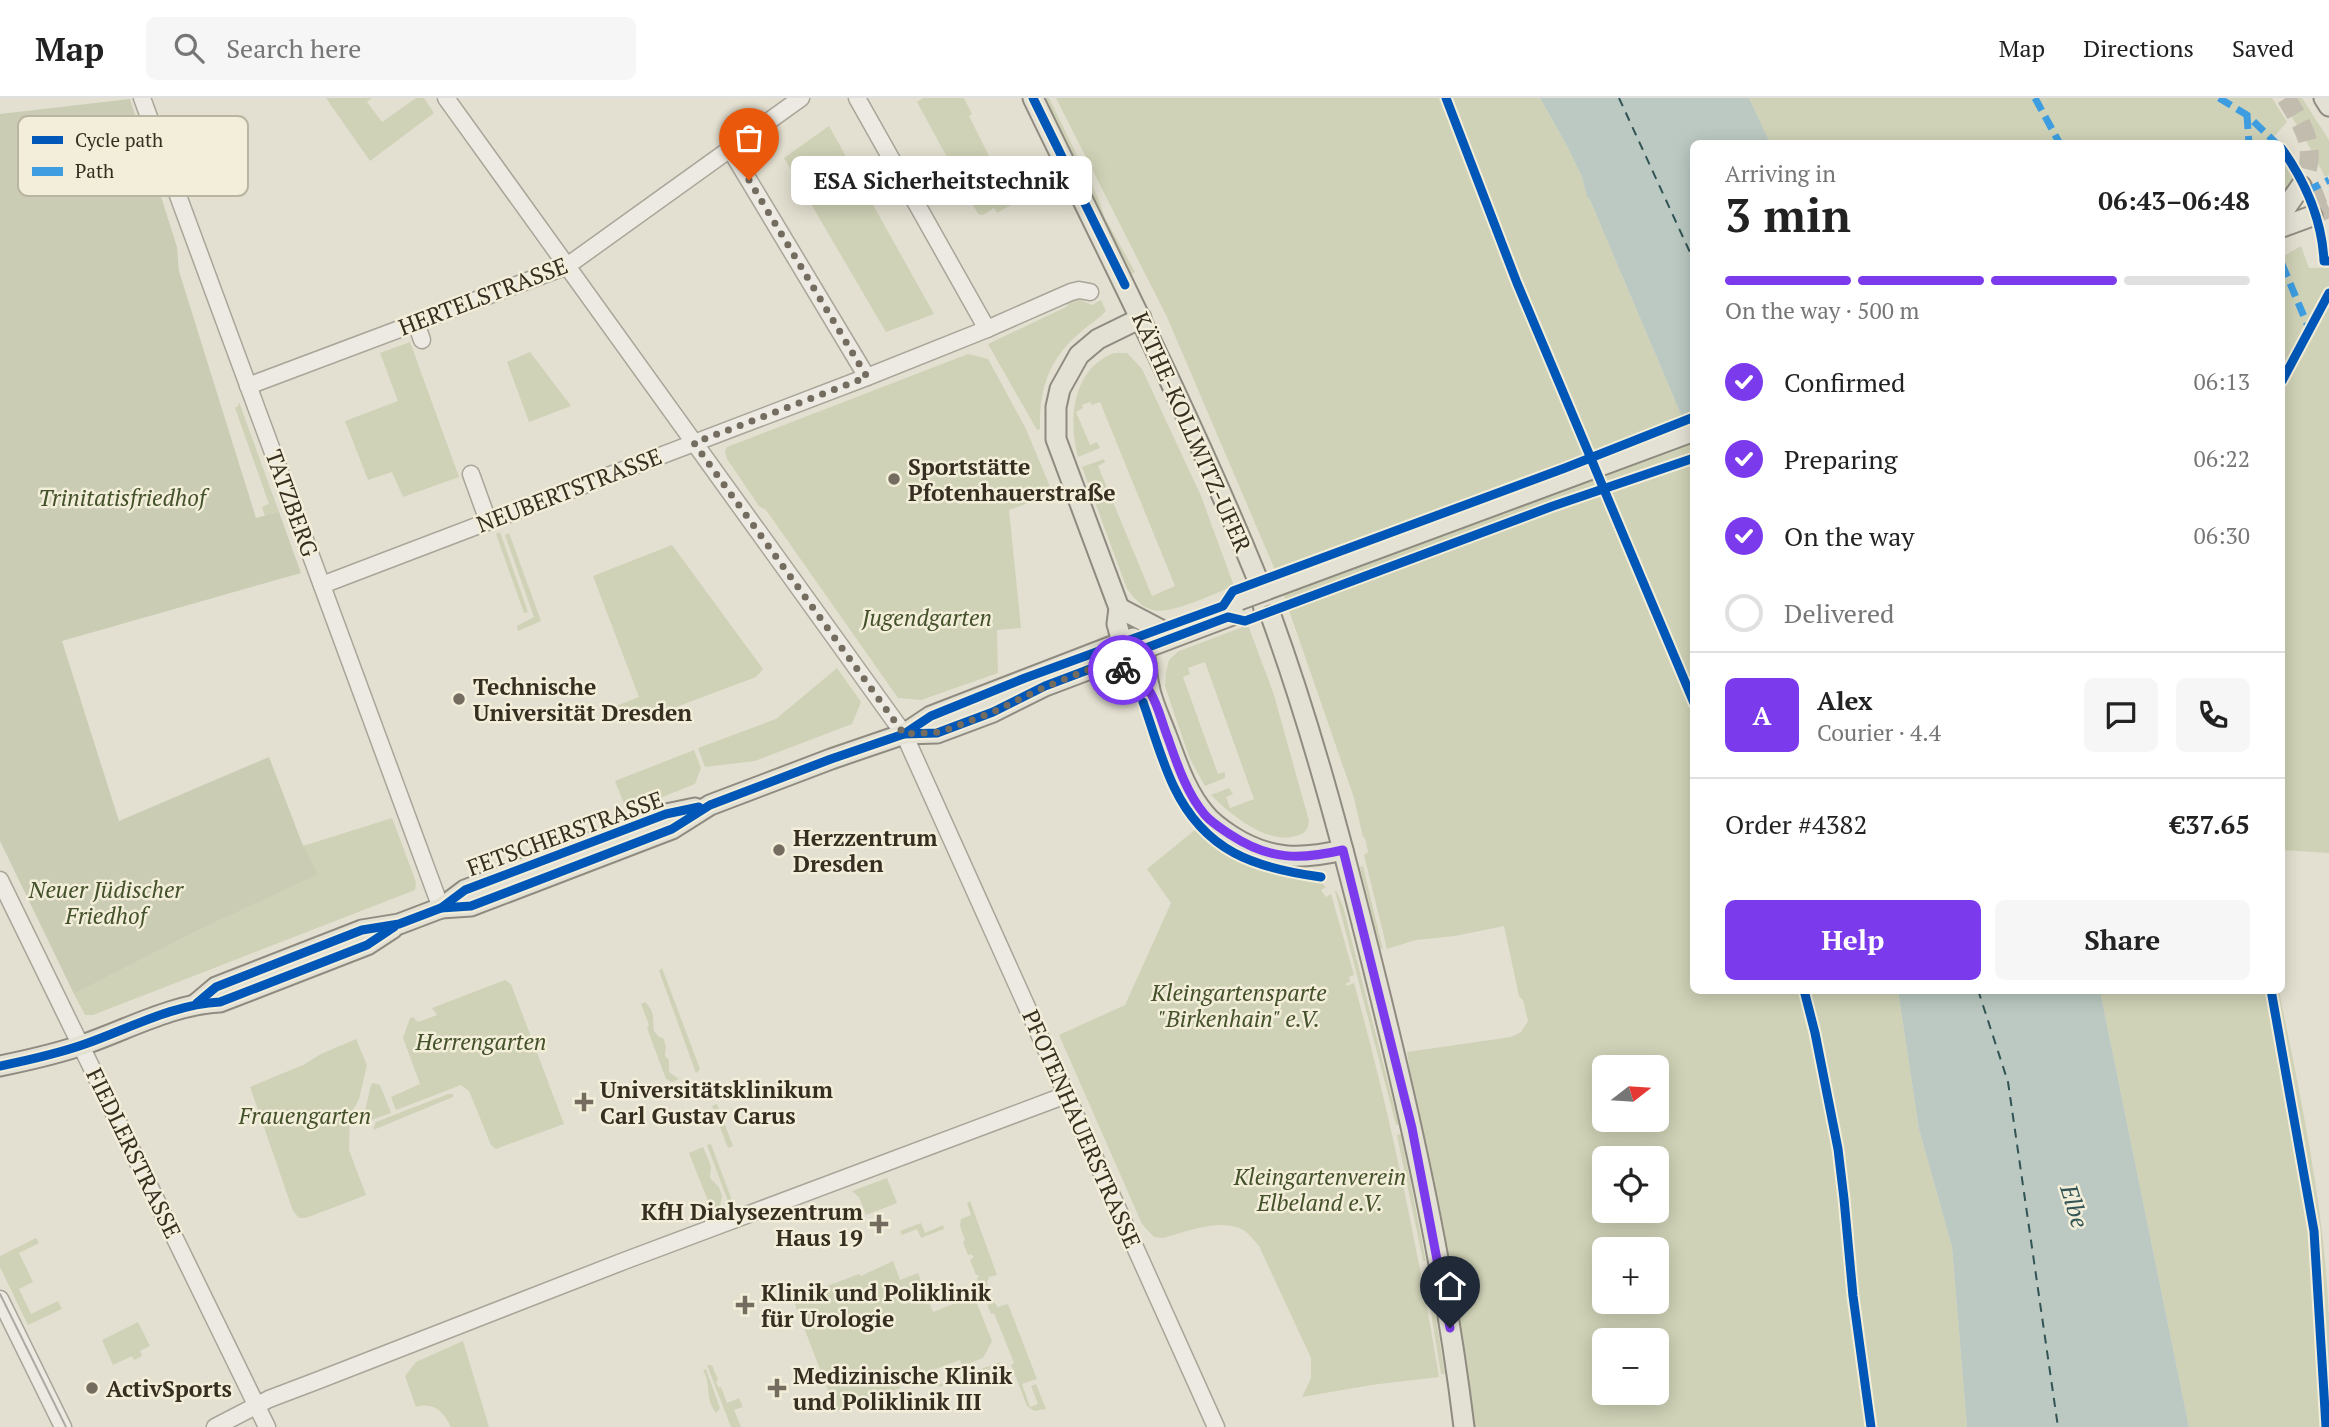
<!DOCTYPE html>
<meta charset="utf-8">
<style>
:root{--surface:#fff;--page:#f6f6f6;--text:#222;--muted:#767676;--line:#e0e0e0;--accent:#7c3aed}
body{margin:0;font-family:"PT Serif",serif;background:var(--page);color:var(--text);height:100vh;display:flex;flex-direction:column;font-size:26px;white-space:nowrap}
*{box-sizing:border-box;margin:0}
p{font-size:23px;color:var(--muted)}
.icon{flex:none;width:38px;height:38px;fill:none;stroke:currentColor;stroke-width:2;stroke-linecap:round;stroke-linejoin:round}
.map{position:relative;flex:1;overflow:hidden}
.sheet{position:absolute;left:1690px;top:42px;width:595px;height:854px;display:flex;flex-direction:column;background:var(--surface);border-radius:10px;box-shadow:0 4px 18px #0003}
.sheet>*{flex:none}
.needle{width:46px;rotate:73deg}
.fabs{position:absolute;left:1592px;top:957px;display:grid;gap:14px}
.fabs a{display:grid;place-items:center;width:77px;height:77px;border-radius:10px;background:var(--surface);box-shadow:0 4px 18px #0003;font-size:35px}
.pin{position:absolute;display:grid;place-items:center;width:60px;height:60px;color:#fff;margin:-72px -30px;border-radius:50% 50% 50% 0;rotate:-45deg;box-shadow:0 0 7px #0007}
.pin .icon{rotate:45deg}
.courier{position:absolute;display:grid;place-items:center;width:70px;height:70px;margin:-35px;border:5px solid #7c3aed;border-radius:50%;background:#fff;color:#222;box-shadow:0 2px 9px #0007}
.bubble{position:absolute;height:49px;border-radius:10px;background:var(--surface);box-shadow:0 4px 18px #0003;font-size:23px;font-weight:700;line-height:49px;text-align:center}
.head em{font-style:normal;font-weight:700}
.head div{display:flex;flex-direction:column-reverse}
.head{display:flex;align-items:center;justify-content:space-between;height:119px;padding:0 35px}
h1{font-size:46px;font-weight:700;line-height:52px}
.bar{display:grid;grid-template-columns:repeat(4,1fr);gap:10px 7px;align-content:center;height:84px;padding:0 35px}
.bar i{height:9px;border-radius:5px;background:var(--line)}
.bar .active{background:var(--accent)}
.bar p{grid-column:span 4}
.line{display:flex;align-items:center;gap:18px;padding:0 35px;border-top:2px solid var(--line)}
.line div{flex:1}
.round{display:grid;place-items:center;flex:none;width:74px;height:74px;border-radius:10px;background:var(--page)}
ol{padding:0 35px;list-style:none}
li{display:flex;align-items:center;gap:21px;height:77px}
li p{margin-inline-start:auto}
li .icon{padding:7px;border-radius:50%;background:var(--accent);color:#fff;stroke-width:4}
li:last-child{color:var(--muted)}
li i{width:38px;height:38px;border:4px solid var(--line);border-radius:50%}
.button{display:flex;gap:14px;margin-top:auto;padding:14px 35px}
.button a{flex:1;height:80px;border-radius:10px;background:var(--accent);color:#fff;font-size:28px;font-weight:700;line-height:80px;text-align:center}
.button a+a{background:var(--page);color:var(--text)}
header{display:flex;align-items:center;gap:42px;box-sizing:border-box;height:98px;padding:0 35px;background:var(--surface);border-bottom:2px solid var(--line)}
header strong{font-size:33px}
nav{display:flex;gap:38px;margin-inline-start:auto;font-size:24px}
.search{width:490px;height:63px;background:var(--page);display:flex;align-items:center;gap:18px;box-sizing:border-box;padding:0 24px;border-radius:10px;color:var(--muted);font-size:26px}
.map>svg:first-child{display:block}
.green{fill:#cfd2b6;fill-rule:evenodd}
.cemetery{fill:#cacdb4}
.water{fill:#bbc9c2}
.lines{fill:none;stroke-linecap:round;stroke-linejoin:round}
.ferry{stroke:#335455;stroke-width:2;stroke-dasharray:9 7;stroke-linecap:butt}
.major-tunnel{stroke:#c1bcae;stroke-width:19;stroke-dasharray:19 10;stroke-linecap:butt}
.minor-casing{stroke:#a9a599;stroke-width:19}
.major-casing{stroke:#8f8b80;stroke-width:23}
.minor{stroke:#eceae2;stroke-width:16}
.major{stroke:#e3e0d4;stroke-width:19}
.tram{stroke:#acaaa2;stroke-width:2}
.major-bridge-casing{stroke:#8f8b80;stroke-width:23;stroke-linecap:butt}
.major-bridge{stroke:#e3e0d4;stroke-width:19}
.quiet{stroke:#3e9de0;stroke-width:7;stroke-dasharray:14 7;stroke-linecap:butt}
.cycleway-casing{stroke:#f2eed9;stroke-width:13}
.cycleway{stroke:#0057b8;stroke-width:9}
.done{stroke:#736c5f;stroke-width:7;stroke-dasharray:0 12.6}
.route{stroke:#7c3aed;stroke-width:9}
.poi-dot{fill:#736c5f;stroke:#f2eed9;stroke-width:2.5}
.labels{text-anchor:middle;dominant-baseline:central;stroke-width:5;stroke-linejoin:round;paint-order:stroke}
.street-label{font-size:23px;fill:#372e22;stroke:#f2eed9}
.poi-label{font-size:23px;font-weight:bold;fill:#372e22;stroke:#f2eed9;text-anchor:start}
.park-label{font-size:23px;font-style:italic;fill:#44512b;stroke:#f2eed9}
.water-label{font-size:24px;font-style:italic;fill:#335455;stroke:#f2eed9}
.key{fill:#f2eed9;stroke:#bab4a2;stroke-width:2}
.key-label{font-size:19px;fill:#372e22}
</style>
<header>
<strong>Map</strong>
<div class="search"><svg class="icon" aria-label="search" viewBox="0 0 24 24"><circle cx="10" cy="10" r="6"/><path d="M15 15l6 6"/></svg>Search here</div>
<nav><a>Map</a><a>Directions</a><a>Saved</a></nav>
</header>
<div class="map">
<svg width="2329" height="1329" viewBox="0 0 2329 1329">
<rect width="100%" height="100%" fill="#e3e0d1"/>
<g class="green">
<path d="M326,0h46l-5,4 15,20 34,-24h8l10,15 -64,48z"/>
<path d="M923,0h41l8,16 -3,2 35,70 5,6 7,1 2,8 -21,12 -3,-5 -11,7 -5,-1 -61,-112z"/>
<path d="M1041,0h8l49,100 7,20 30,54 -3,2 -26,-46z"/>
<path d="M1056,0h484l27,48 15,31 5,20 3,3 104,245v545l204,1 21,138 33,118 15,180h-493c-9,-75 -21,-149 -36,-223 -10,-50 -25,-101 -31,-152l104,-15 10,-5 7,-11 -5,-21 -4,-4 -15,-70 -49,10 -39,4 -29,9 -23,-94 4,-3 -3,-14 -2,-1 -9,-39 -79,-228 -108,-253zM1605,970h52v52h-52zM1605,1060h52v53h-52zM1605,1152h52v52h-52zM1605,1242h52v53h-52z"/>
<path d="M1749,0h523l15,24 -16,18 3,4h-504z"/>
<path d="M2286,0h16l27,42v35l-4,2 -23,-44 -21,-32z"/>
<path d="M829,28l105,188 -48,18 -102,-174z"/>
<path d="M2282,56l15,24 -15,14z"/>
<path d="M2301,148l8,22h20v585l-47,-3v-593z"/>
<path d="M1076,200l16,7 9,-5 5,11c-7,8 -17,13 -25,21 -32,26 -42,57 -41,97l-3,1 -49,-86 80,-38 -2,-6z"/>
<path d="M410,244l49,135 -56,20 -11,-25 -24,8 -23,-59 53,-20 -18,-48z"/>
<path d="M530,254l41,54 -42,16 -22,-60z"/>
<path d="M1114,255h13l15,16 59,127 33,90c-19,7 -63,29 -81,24 -12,-3 -19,-12 -26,-21l-45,-122 22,-8 1,3 -7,4 54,130 23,-10 -75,-184 -8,3 -2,-3 -8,3 1,3 -7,4 14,33 7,-3 3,6 -22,9c-10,-37 -6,-88 36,-104z"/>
<path d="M968,256l20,5 38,70 27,65 -44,16 12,118 -24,2 1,43 -77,27 -23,-2 -132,-188 -7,-4 -32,-47 -2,-7 2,-5z"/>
<path d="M239,304l40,110 -14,4 -3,-9 7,-3 -34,-96 3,-2z"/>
<path d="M500,434l28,80 -4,1 -28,-79z"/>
<path d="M509,435l32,88 -23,10 -1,-5 17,-9 -29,-82z"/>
<path d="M672,447l91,124 -7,8 -109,41 -31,1 -5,-11 28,-11 -46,-121z"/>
<path d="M1248,527l26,70 35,126c-1,10 -5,13 -14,15 -28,9 -66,-23 -84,-41l18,-7 4,6 -7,3 4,11 24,-9 -49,-137 -17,6 2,6 -7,3 35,97 7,-2v6l-20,8 -15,-27 -14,-40 -11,-33 1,-14 3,-12 10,-9z"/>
<path d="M837,570l24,34 -9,22 -97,37 -50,6 -7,-19 78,-29z"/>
<path d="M694,652l7,18 -6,16 -68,27 -12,-30z"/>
<path d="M392,720l24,64 -1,8 -322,125h-8l-11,-21 123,-63 120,-57 -14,-28z"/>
<path d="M1196,731c19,19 40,34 66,42 17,5 53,3 64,16l-5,3 5,7 5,-3 23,81 -5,2 1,5 -4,1 1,3 7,-3c36,130 63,261 85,394l-68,8 -69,12 9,-19v-20l-52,-112c-6,-7 -12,-15 -20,-18 -23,-9 -54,4 -76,10l-9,-1 -12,-13 -83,-189 66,-30 46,-102 -24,-34z"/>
<path d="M1363,768l20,84 -3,-2 -20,-81z"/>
<path d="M1336,792l7,16 56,219h-3l-61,-234z"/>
<path d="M662,870l38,101 -4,4 -37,-102z"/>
<path d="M505,882l6,4 53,140 -68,25 -5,-4 -22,-54 -8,-6 -65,25 -5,-13 29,-13 -17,-46 7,-20 3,-1 5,5 19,-7 -5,-7z"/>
<path d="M2100,893h179c22,108 46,218 50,329 0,35 0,71 0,107h-140z"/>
<path d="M645,904c11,11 7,16 9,29l5,6 4,1 3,8 -1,10 4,4v12l10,7 -7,3 -6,-3 -19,-51 2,-3 -8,-21z"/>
<path d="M356,941l11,26 -8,34 -9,17 -1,34 17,45 -60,23h-7l-6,-7 -43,-124 53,-22 18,-11z"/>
<path d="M373,985l7,2 11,28 -20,7 -4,-1 -3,-4 7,-30z"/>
<path d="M448,996h5v3l-80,33 3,-8z"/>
<path d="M717,1006l16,42 -5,2 -16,-42z"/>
<path d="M1401,1036l25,127h-3l-26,-126z"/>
<path d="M711,1046l22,59 -4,1 -22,-59z"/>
<path d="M703,1049l8,19 -1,12 9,9 3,9 -2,12 -8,3 -23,-58z"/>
<path d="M887,1080l10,25 -31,12 -7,-18 -7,-6z"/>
<path d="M970,1103l27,74 -8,2 -2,5 1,4 -7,3 -4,-11 2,-1 -1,-2h-2l-6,-15 4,-3 -3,-3 -3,1 -5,-13 2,-2 -5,-14 1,-7 10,-4 -4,-12z"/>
<path d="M921,1125l4,10 18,-8 1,4 -23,9 -4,-9 -15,6 -2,-4z"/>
<path d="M36,1140l3,5 -20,10 14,29 -14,7 12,25 27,-13 4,8 -34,16 -28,-58v-11z"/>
<path d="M893,1163l7,19 18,-7 15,39 41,-16 18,45 -9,17 -21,8 -2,-6 -62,23 2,5 -64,23 -43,-112 66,-25 2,2z"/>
<path d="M1428,1170l17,106h-4l-17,-105z"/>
<path d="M994,1204l4,5 10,-3 29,75 -15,5 8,23 8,-3 -7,-18 5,-2 10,25 -12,2 -7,-5 -16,-41 3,-2 -20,-50 -3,1 -4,-9z"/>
<path d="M138,1224l12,24 -10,5 2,5 -8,4 -2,-4 -19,9 -11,-25z"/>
<path d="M463,1243l26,86h-38c-8,-16 -17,-25 -35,-20l-11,-31 11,-14z"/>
<path d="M1000,1264l1,3 -62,22 -1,-2z"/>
<path d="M707,1267h5l6,15 -2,2 3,6 2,-1 6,16 12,-5 4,9 -9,3 7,17h-10z"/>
<path d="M706,1271l14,39 -4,5c-12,-16 -4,-27 -13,-43z"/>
</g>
<path class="cemetery" d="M130,1l47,148 2,24 77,247 23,-6 22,61 -239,68 57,180 150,-64 33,86 16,31 -121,57 -123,63 -74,-153v-727z"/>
<g class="water">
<path d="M1540,0h209l21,45 -76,1v301l-104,-245 -3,-3 -5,-20 -15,-31z"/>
<path d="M1898,893h202l89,436h-222l-15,-180 -33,-118z"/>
</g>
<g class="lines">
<g class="ferry">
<path d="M1619,0l75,163"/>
<path d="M1978,892l30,92 50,345"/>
</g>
<g class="major-tunnel">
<path d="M2286,0c19,31 33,52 15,88"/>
<path d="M2306,102l23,-9"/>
<path d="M2312,118l17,-8"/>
</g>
<defs>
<g id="minor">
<path d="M142,0l299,810"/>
<path d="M446,0l458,636 312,693"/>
<path d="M857,0l130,231"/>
<path d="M730,51l137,228"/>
<path d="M416,225l6,17"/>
<path d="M248,288l319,-120 234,-168"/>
<path d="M471,376l17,47"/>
<path d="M322,487l545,-208 120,-48 84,-37 8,-2 11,2"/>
<path d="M0,782l267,547"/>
<path d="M0,1201l63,128"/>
<path d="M215,1329l54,-28 50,-19 305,-119 442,-166"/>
</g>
<g id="major">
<path d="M1033,0c77,159 157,316 224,480"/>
<path d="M2324,0l5,8"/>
<path d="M2285,111l16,-23"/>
<path d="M2282,129l30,-11"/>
<path d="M1119,510l40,21"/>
<path d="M1271,518c44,121 76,246 107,371 36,145 68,291 86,440"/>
<path d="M1122,544l-5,-18 2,-16 -63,-169v-32l4,-18 19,-34 19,-16 43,-21"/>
<path d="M1143,551c4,12 3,24 6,37 3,17 12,34 18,51 10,26 19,55 38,77 6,8 16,15 25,21 38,25 70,25 113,15"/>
<path d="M1105,565l24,9 20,14"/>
<path d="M904,636l27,-18 202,-78"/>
<path d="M441,810l30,-2 201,-77 38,-24 121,-46 73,-25 33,-1 56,-21 52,-26 198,-75"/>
<path d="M197,905l19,-16 146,-57 37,-6 42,-16 24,-18 201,-76 29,-6"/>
<path d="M0,968c29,-6 57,-12 85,-22 43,-15 89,-40 135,-42l147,-57 26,-17"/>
</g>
</defs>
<use href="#minor" class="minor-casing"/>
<use href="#major" class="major-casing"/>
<use href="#minor" class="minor"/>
<use href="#major" class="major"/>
<path class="tram" d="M0,1196l66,133"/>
<defs>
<path id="major-bridge" d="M1239,502l455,-169"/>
</defs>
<use href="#major-bridge" class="major-bridge-casing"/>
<use href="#major-bridge" class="major-bridge"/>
<g class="quiet">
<path d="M2035,0l25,46"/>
<path d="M2219,0l28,17 30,29"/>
<path d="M2247,17l2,29"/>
<path d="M2307,93l22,-11"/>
<path d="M2282,166l28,67"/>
</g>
<defs>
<g id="cycleway">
<path d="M1033,0l92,187"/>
<path d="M1446,0l71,185 177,420"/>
<path d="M2282,51c24,34 40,71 42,112h5"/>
<path d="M2282,283l47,-88"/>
<path d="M1143,604c10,28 18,58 31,85 31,65 81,81 147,90"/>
<path d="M904,636l27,-18 94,-38 198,-72 10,-15 332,-123 129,-51"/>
<path d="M441,810l30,-2 201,-77 38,-24 121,-46 73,-25 33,-1 56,-21 52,-26 183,-69 17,4 308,-115 141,-48"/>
<path d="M1804,892l11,43 23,116 6,50 9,97 18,131"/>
<path d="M2271,892l43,241 12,196"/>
<path d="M197,905l19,-16 146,-57 37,-6 42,-16 24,-18 201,-76 33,-7"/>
<path d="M0,968c29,-6 57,-12 85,-22 43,-15 89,-40 135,-42l147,-57 27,-18"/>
</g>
</defs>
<use href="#cycleway" class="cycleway-casing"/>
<use href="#cycleway" class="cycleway"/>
</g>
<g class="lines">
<path class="done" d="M749,82l118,197 -173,66 210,291 37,-2 52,-20 52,-25 60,-24 18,7"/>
<path class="route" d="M1123,572c32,12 34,40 45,68 9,26 19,56 37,77 7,8 17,14 26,20 38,25 69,25 112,15l69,278 38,200"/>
</g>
<g class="poi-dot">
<circle cx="894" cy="381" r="7"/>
<circle cx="459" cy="601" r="7"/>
<circle cx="779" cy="752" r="7"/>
<path d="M580.5 993.5h7v7h7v7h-7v7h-7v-7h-7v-7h7z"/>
<path d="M875.5 1115.5h7v7h7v7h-7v7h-7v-7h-7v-7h7z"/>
<path d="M741.5 1196.5h7v7h7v7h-7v7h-7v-7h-7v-7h7z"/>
<circle cx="92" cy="1290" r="7"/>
<path d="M773.5 1279.5h7v7h7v7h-7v7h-7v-7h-7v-7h7z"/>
</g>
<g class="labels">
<g class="street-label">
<text transform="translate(483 198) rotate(-21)">HERTELSTRASSE</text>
<text transform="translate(1192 334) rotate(66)">KÄTHE-KOLLWITZ-UFER</text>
<text transform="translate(569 392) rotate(-21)">NEUBERTSTRASSE</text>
<text transform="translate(292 405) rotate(70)">TATZBERG</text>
<text transform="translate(565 735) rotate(-20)">FETSCHERSTRASSE</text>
<text transform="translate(1082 1031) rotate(66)">PFOTENHAUERSTRASSE</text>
<text transform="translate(134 1055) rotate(64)">FIEDLERSTRASSE</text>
</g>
<g class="poi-label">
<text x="908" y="368">Sportstätte<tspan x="908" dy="26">Pfotenhauerstraße</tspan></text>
<text x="473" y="588">Technische<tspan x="473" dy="26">Universität Dresden</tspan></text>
<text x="793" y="739">Herzzentrum<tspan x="793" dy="26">Dresden</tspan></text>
<text x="600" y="991">Universitätsklinikum<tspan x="600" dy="26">Carl Gustav Carus</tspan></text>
<text x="863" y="1113" text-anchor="end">KfH Dialysezentrum<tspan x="863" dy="26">Haus 19</tspan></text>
<text x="761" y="1194">Klinik und Poliklinik<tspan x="761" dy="26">für Urologie</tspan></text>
<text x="793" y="1277">Medizinische Klinik<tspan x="793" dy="26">und Poliklinik III</tspan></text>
<text x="106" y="1290">ActivSports</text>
</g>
<g class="park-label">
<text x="122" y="399">Trinitatisfriedhof</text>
<text x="927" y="519">Jugendgarten</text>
<text x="106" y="791">Neuer Jüdischer<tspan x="106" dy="26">Friedhof</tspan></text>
<text x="1239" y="894">Kleingartensparte<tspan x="1239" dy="26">"Birkenhain" e.V.</tspan></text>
<text x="481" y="943">Herrengarten</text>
<text x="305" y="1017">Frauengarten</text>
<text x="1320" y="1078">Kleingartenverein<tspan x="1320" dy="26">Elbeland e.V.</tspan></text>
</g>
<g class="water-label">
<text transform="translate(2075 1108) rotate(73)">Elbe</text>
</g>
</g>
<rect x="18" y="18" width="230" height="80" rx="10" class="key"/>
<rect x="32" y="38" width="31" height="8" fill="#0057b8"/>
<rect x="32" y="69" width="31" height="9" fill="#3e9de0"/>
<g class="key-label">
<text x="75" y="49">Cycle path</text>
<text x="75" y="80">Path</text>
</g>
</svg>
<div class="fabs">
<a><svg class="needle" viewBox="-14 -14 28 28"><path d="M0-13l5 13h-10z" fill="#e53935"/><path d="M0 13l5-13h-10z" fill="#767676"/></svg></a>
<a><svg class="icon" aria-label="locate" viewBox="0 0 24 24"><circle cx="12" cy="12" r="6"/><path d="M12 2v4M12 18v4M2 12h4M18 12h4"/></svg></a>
<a>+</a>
<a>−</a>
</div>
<div class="pin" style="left:749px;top:82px;background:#ea580c"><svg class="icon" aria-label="bag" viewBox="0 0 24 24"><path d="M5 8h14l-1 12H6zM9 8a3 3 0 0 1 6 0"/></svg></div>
<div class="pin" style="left:1450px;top:1230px;background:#1f2937"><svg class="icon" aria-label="home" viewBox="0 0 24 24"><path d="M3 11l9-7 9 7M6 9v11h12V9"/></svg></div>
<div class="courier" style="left:1123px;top:572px"><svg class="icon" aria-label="bike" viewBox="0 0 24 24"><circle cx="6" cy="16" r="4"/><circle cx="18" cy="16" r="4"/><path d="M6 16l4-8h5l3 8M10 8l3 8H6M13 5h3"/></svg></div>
<div class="bubble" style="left:791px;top:58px;width:301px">ESA Sicherheitstechnik</div>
<section class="sheet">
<div class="head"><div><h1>3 min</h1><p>Arriving in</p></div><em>06:43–06:48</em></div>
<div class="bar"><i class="active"></i><i class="active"></i><i class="active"></i><i></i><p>On the way · 500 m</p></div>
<ol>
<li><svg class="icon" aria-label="check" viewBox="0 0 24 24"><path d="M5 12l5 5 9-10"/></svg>Confirmed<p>06:13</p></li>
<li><svg class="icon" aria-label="check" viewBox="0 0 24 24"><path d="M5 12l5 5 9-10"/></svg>Preparing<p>06:22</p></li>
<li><svg class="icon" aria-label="check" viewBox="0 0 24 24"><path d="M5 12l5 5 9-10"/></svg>On the way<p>06:30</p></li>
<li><i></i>Delivered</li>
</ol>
<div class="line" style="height:126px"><b class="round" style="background:var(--accent);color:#fff">A</b><div><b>Alex</b><p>Courier · 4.4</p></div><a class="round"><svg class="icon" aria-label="chat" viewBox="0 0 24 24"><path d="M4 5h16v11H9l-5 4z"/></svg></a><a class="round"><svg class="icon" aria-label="phone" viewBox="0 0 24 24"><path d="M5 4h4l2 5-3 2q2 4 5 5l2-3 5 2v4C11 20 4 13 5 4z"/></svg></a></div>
<div class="line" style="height:91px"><div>Order #4382</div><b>€37.65</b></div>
<div class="button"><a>Help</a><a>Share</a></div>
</section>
</div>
